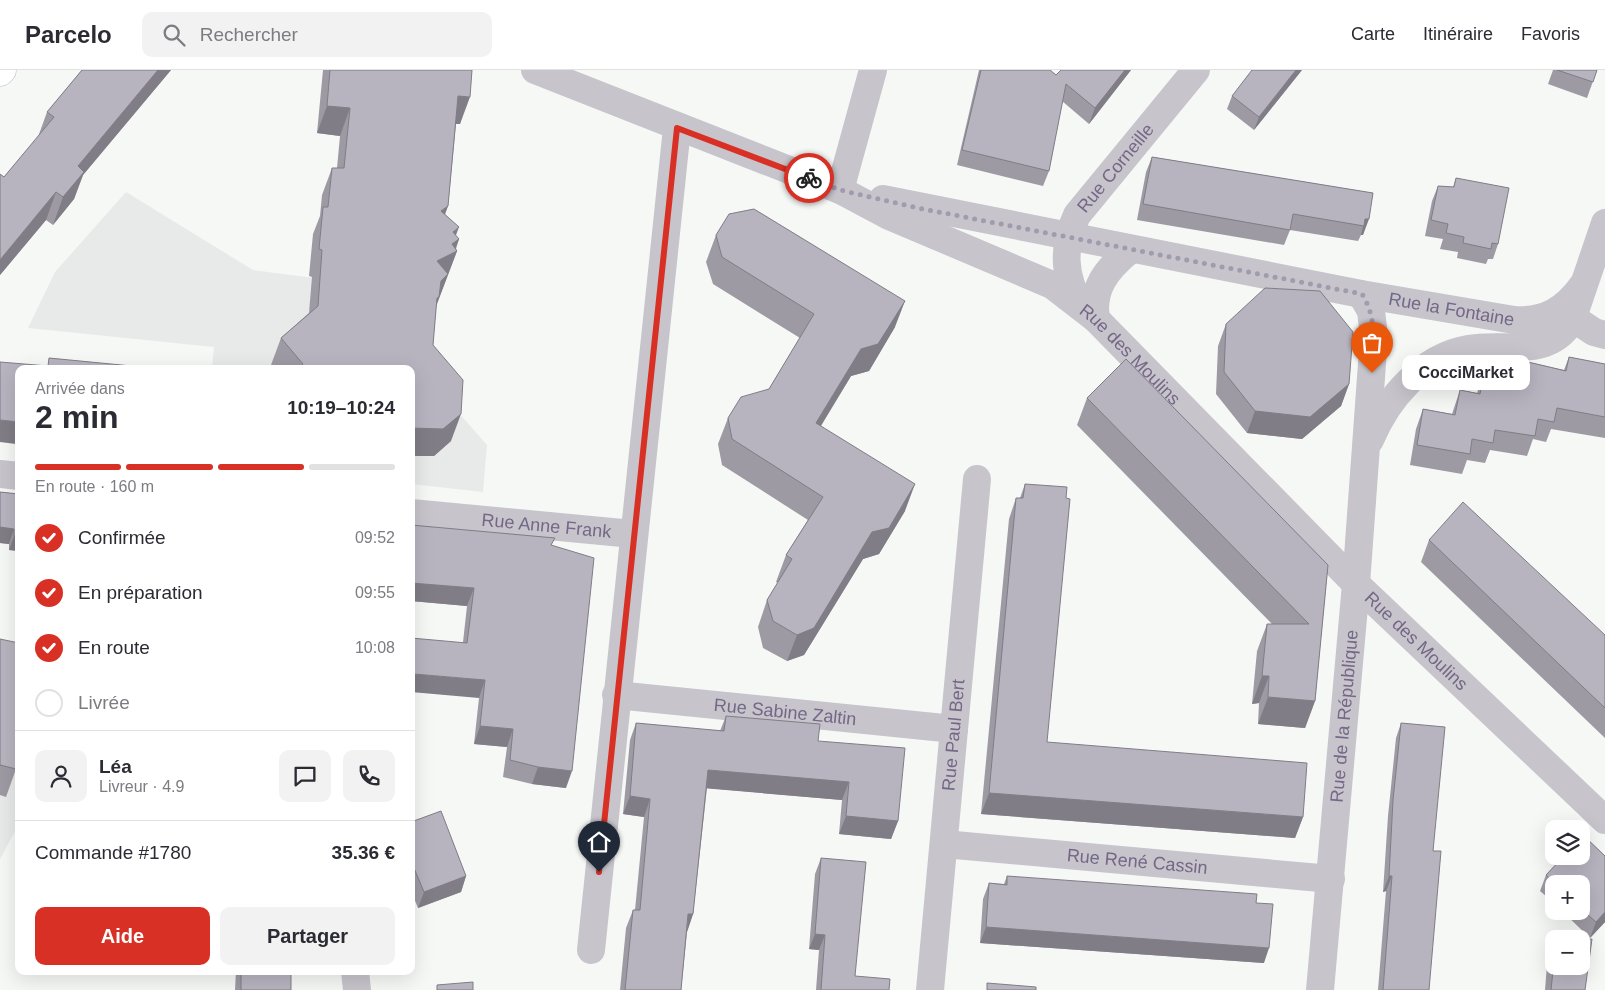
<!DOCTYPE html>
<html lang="fr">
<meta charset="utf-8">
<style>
:root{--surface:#fff;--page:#f2f2f3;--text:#2b2b33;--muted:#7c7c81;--line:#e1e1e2;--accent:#d93025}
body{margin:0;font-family:Arial,sans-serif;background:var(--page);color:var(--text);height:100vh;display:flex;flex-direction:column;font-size:19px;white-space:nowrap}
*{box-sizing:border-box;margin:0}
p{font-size:16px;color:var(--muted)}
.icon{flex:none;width:28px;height:28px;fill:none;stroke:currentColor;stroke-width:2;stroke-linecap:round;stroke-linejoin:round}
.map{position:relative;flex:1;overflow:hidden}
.drawer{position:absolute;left:15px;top:295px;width:400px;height:610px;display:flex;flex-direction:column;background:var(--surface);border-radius:10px;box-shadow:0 5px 20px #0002}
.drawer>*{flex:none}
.tools{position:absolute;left:1545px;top:750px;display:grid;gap:10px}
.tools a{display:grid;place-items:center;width:45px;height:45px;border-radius:10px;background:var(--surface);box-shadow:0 5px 20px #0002;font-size:25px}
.pin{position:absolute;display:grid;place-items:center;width:42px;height:42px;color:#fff;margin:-51px -21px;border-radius:50% 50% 50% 0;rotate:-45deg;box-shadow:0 0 5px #0007}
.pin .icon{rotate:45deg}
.courier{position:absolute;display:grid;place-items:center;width:50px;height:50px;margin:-25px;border:4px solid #d93025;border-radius:50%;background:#fff;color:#222;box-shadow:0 1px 6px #0007}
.bubble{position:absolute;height:35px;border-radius:10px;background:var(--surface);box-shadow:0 5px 20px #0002;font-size:16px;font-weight:700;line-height:35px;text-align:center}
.headline em{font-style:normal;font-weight:700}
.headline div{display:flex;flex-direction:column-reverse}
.headline{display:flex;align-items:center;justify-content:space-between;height:85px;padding:0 20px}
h1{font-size:32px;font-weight:700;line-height:38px}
.bar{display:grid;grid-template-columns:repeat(4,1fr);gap:8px 5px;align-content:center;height:60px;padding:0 20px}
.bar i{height:6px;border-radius:4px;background:var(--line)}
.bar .active{background:var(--accent)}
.bar p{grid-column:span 4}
.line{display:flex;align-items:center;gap:12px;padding:0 20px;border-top:1px solid var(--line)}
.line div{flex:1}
.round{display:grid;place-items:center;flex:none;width:52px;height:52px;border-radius:10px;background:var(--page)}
ol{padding:0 20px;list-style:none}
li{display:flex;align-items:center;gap:15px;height:55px}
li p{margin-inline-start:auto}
li .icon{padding:5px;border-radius:50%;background:var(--accent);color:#fff;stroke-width:4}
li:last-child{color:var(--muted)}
li i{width:28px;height:28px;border:2px solid var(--line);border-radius:50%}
.primary-button{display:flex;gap:10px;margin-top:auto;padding:10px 20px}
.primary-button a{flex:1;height:58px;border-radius:10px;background:var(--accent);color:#fff;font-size:20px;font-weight:700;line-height:58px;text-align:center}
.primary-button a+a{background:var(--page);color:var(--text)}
header{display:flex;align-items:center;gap:30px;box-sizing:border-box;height:70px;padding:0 25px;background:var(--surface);border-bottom:1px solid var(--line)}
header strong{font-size:24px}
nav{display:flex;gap:28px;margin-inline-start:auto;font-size:18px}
.search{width:350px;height:45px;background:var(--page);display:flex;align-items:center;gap:12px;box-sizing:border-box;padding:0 18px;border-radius:10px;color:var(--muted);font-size:19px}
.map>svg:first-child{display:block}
.built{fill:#e8e9e9}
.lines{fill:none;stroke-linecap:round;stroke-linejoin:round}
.major-casing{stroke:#bab7bf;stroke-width:29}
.minor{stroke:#c7c4cb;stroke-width:28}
.major{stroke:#fff;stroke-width:28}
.wall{fill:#9d9aa4}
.shaded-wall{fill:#807d86}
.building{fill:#b7b3bf;stroke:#807d86}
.done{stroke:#a29aae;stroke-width:5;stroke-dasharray:0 9}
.route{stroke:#d93025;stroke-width:6}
.labels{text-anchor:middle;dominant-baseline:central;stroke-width:5;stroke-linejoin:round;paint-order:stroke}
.street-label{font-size:18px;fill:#746787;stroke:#fff}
</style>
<header>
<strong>Parcelo</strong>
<div class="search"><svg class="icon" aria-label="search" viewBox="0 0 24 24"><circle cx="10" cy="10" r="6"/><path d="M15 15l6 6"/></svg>Rechercher</div>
<nav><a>Carte</a><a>Itinéraire</a><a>Favoris</a></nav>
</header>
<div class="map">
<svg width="1605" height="920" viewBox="0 0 1605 920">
<rect width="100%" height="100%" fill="#f6f8f6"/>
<g class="built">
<path d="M126,122l127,78 178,23 7,8 -7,7 -8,64 64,73 -4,47 -72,-8v-115h-199l2,-22 -186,-19 27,-56z"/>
<path d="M0,579l19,4v171l-19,35z"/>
</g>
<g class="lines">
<defs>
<path id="major" d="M0,2l2,-2"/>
</defs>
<use href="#major" class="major-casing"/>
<g class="minor">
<path id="s1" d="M535,0l305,120 47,25 165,70 44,34 260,265 249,236"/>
<path d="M840,120l33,-120"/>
<path id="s2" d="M883,129l478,95 153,26c31,2 51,-10 69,-35"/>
<path id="s3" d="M1081,236c-18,-30 -19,-59 -4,-91l119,-145"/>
<path d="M1561,240l33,22 11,3"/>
<path d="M1096,249c-5,-31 11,-50 34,-69"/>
<path d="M1370,370c17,-41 52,-83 98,-91 37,-7 80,11 104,-29l33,-97"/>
<path d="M0,404l19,2"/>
<path id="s4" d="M411,443l222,21"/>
<path id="s5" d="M616,625l338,34"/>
<path id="s6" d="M944,774l387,35"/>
<path d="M591,880l86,-822"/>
<path d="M355,901l2,19"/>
<path id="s7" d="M930,920l47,-511"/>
<path id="s8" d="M1320,920l36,-406 18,-248 -3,-25 -10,-17"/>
</g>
<use href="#major" class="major"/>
</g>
<g class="wall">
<path d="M82,0h89l-88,105 -9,24 -21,26 -7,-5 -46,55v-101l4,3 34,-40 9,-25z"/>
<path d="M323,0h149l-12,54h-4l-8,82 -3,8 11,22 3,3 -3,10 1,2 -19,50 -2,5 -3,39 18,96 -17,15h-23v-87h-137l-3,-4 10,-27 28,-25 3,-36 -3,-1 4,-42 7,-18 2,-21 10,-27h5l3,-32 -23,-3z"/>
<path d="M979,0h71l6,5 75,-5 -42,54 -27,-23 -13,70 -6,15 -86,-21z"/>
<path d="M1302,0l-48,60 -27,-21 5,-13z"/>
<path d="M1553,0h44l-10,28 -39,-14z"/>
<path d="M1152,87l221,36 -10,42h-2l-3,6 -68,-11 -6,15 -147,-25 9,-48z"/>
<path d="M1456,108l42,66 -5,15h-5l-2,5 -29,-6 1,-6 -18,-3 3,-10 -18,-3 7,-35 6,-15 15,1z"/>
<path d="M716,165l179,92 -26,44 -18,5 -30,50 84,85 -26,43 -16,5 -59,96 -17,6 -24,-13 -5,-21 9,-27 11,-17 -2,-1 10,-27 22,-35 -86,-55 -4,-21 10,-26 41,-29 31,-51 -87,-54 -7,-22z"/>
<path d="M1226,254l123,60 -8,22 -39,33 -55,-6 -31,-39 2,-48z"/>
<path d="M1569,287l36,7v74l-54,-9 -5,13 -13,-3 -6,17 -37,-6 -5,13 -18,-3 -5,14 -52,-9 6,-36 7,-20 29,5 8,-24 17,3 8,-23 38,6 5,-14 36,8z"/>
<path d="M1087,328l241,167 -13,136 -10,27 -47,-4 1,-21 -7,1 5,-53 10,-27h5l-195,-199z"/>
<path d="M1025,414l22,258 256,75 -8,21 -314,-24 28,-295 7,-21h4z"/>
<path d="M0,422l19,2v75h-2l2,-18 -10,-1v-6l-9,-1z"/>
<path d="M411,455l141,20 14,243 -34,-4 -29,-7 4,-30 -33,-3 5,-46 -16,-56 4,-36 -56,-5z"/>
<path d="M1429,470l176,95v103l-184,-176z"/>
<path d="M0,569l16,130 -10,28 -6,-2z"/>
<path d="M726,646l92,25 80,80 -7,18 -52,-5 3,-34 -135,-12 -14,126 -6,18 -6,58h-61l6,-62 7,-18h2l9,-93 -21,-3 7,-74 6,-17 84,8z"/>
<path d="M1401,653l32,128 -4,139h-51l8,-99 -3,1 5,-76 8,-78z"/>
<path d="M411,752l55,54 -5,16 -43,16 -7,-17z"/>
<path d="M1583,765l22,21v66l-15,16 -28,-27h19v-27h-27v19l-14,-12 6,-16 18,-19h17v-19z"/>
<path d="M821,788l34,118 34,14h-73l3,-40 -10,-1 6,-75z"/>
<path d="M1007,806l249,27 8,60 -284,-20 3,-44 6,-16 15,1z"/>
<path d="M1554,877v19l31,24h-40l2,-25z"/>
<path d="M236,901h55v19h-56z"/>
</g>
<g class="shaded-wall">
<path d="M158,0h13l-88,105 -9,24 -21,26 10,-28 15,-31z"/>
<path d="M1125,0h6l-42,54 6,-16z"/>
<path d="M1296,0h6l-48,60 5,-13z"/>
<path d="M458,26l12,1 -10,27h-11z"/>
<path d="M327,36l23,2 -10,28 -23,-3z"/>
<path d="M56,122l-10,28 -46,55v-15z"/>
<path d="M448,136l-10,27 3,-22z"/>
<path d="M1365,149h4l-6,16h-2z"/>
<path d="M459,157l-6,16 6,-4 -5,13 3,-1 -28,74 8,-64 16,-29z"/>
<path d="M905,231l-10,26 -26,44 -18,5 -45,74 10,-27 45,-74z"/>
<path d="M1349,314l-8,22 -39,33 -55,-6 8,-22z"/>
<path d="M461,344l-10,27 -17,15h-23v-28z"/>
<path d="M0,350l19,2v14l-3,8 -16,-2z"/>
<path d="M915,414l-10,27 -26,43 -16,5 -59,96 -17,6 10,-26 75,-103z"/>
<path d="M0,457l14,2 -5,15 -9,-1z"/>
<path d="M14,466h5v15l-10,-1z"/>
<path d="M411,513l63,5 -7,18 -56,-5z"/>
<path d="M414,604l71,6 -6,18 -68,-6v-11z"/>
<path d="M1262,606h7l-10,27 -7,1z"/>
<path d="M1268,627l47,4 -10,27 -47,-4z"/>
<path d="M480,656l33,3 -6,18 -33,-3z"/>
<path d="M538,697l34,4 -6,17 -34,-4z"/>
<path d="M708,700l141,12 -7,18 -140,-12z"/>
<path d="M989,723l314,24 -8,21 -314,-24z"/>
<path d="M630,726l20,3 -6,18 -21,-3z"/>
<path d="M846,746l52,5 -7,18 -52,-5z"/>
<path d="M466,806l-5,16 -43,16 6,-16z"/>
<path d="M1389,806h3l-6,15 -3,1z"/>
<path d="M1605,842v10l-15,16 6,-16z"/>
<path d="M688,844h5l-6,18z"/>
<path d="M986,857l283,21 -5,15 -284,-20z"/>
<path d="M815,864l10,1 -6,15 -10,-1z"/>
</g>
<g class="building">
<path d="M82,0h76l-80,96 6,6 -21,25 -7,-5 -56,68v-86l4,3 50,-60 -7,-5z"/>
<path d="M330,0h142l-2,27 -12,-1 -10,110 -7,5 18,16 -6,5 6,7 -7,5 5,7 -20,10 11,13 -7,7 -2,16 -2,1 -4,47 30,35 -2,34 -18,15 -32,-1v-59h-113l5,-5 -22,-26 37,-32 4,-56 -3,-1 4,-42h5l4,-39h12l6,-60 -23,-2z"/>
<path d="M981,0h69l6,5 5,-5h64l-30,38 -29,-24 -17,87 -87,-21z"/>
<path d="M1252,0h44l-37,47 -27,-21z"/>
<path d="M1557,0h40l-4,12z"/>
<path d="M1152,87l221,36 -4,26h-4l-1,7 -71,-12 -3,16 -147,-26z"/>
<path d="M1456,108l53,10 -11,56 -6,-1 -1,6 -28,-6 1,-6 -18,-4 2,-9 -17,-4 7,-34 16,1z"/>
<path d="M754,139l151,92 -27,43 -17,5 -45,74 99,61 -26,44 -17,4 -58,96 -17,7 -24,-14 -6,-21 25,-41 -6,-4 37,-58 -91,-58 -4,-21 13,-21 28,-8 45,-75 -92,-57 -6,-22 13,-21z"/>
<path d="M1265,218l55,3 33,41 -4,52 -39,33 -55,-6 -31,-39 2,-48z"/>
<path d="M1569,287l36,7v53l-48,-9 -3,14 -16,-3 -3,17 -40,-6 -2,13 -21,-4 -2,15 -53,-9 6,-36 32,6 5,-25 20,4 5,-24 40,7 3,-15 38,9z"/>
<path d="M49,288l93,9v2h-123v53l-19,-2v-58l48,4z"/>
<path d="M1126,289l202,206 -13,136 -47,-4 1,-21h-7l5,-52h42l-222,-226z"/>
<path d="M1025,414l42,3 -1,11 4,1 -23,243 260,21 -4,54 -314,-24 27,-295h7z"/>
<path d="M0,422l19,2v42h-5v-7l-14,-2z"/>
<path d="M1463,432l142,133v73l-176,-168z"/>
<path d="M411,455l144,13 -4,7 43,13 -22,213 -34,-4 -28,-7 3,-31 -33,-3 5,-46 -71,-6v7h-3v-43l56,5 7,-55 -63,-5z"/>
<path d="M0,569l19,4v116l-3,10 -16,-4z"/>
<path d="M726,646l94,8 -2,17 87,7 -7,73 -52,-5 3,-34 -141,-12 -15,144h-5l-7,76h-56l8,-80h7l10,-111 -20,-3 6,-73 88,8z"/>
<path d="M1401,653l44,4 -12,124h8l-12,139h-46l9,-114h-3l4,-76z"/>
<path d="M441,741l25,65 -42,16 -13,-31v-39z"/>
<path d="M1583,765l22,21v56l-9,10 -15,-13v-25h-26l-9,-9 18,-19h17v-19z"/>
<path d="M821,788l45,4 -11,114 35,3 -1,11h-68l4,-55 -10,-1z"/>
<path d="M1007,806l250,18 -1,9 17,1 -4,44 -283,-21 3,-44 18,2z"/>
<path d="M1592,869l-7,51h-34l3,-29v5h27v-26z"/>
<rect x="241" y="901" width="50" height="19"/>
<path d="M473,912v8h-36v-5z"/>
<path d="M987,913l49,4v3h-49z"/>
</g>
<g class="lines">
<path class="done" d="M809,108l31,12 78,18 444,86c16,26 11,51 10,79"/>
<path class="route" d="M599,802l78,-744 132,50"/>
</g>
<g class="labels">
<g class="street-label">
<text stroke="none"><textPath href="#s3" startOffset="156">Rue Corneille</textPath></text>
<text stroke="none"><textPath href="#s2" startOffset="579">Rue la Fontaine</textPath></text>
<text stroke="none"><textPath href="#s1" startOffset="665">Rue des Moulins</textPath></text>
<text stroke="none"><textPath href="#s4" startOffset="136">Rue Anne Frank</textPath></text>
<text stroke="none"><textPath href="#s1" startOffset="1070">Rue des Moulins</textPath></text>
<text stroke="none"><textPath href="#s5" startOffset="170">Rue Sabine Zaltin</textPath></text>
<text stroke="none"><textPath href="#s8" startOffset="275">Rue de la République</textPath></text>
<text stroke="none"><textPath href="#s7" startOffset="256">Rue Paul Bert</textPath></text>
<text stroke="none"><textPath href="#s6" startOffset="194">Rue René Cassin</textPath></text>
</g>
</g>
</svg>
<div class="tools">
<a><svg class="icon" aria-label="layers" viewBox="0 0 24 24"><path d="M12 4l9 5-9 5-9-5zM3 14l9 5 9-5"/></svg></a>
<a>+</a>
<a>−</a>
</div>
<div class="pin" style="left:1372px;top:303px;background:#ea580c"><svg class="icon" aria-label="bag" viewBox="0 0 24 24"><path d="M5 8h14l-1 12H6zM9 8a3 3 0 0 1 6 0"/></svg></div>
<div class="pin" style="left:599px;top:802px;background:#1f2937"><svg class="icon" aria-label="home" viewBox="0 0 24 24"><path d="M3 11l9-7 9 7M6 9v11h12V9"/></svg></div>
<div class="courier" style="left:809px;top:108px"><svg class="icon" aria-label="bike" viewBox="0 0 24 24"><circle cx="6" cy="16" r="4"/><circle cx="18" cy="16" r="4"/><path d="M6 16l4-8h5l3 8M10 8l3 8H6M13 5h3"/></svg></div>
<div class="bubble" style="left:1402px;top:285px;width:128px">CocciMarket</div>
<section class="drawer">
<div class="headline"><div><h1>2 min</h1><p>Arrivée dans</p></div><em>10:19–10:24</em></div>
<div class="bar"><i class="active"></i><i class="active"></i><i class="active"></i><i></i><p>En route · 160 m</p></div>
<ol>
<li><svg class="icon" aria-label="check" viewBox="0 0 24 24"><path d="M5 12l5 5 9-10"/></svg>Confirmée<p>09:52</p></li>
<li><svg class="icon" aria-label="check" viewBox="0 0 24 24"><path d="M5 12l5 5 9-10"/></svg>En préparation<p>09:55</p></li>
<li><svg class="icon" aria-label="check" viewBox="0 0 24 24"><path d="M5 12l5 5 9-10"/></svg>En route<p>10:08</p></li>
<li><i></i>Livrée</li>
</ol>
<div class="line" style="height:90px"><a class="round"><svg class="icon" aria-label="person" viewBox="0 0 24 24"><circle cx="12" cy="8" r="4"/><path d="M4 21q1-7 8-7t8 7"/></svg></a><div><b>Léa</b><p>Livreur · 4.9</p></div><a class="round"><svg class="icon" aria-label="chat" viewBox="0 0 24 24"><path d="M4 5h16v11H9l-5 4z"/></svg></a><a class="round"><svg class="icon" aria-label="phone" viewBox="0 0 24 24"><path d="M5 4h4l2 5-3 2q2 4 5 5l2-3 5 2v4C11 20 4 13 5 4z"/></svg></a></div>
<div class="line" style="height:65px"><div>Commande #1780</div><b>35.36 €</b></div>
<div class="primary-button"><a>Aide</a><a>Partager</a></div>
</section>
</div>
